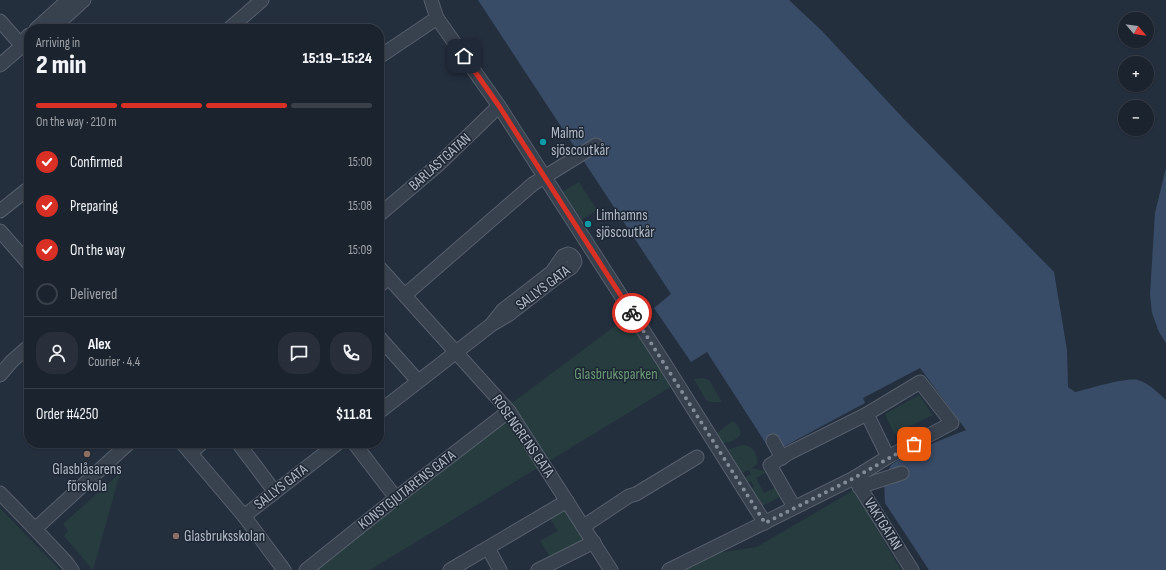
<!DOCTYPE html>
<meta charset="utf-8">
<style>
:root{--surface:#1b232e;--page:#282f3a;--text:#f1f3f6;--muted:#a0a4aa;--line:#39404a;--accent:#d93025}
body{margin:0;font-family:"Sofia Sans Condensed",sans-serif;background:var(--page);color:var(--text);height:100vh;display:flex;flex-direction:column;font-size:15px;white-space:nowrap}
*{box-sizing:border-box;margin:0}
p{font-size:13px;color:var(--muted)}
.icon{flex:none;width:22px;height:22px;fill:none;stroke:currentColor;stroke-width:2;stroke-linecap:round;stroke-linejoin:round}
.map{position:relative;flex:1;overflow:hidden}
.details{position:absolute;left:24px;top:24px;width:360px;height:424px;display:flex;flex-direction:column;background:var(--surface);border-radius:16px;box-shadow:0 1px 3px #0004,0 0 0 1px var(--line)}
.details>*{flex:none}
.needle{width:26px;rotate:119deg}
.buttons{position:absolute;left:1118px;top:12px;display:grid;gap:8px}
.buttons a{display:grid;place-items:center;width:36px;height:36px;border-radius:50%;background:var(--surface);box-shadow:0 1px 3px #0004,0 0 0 1px var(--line);font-size:20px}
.pin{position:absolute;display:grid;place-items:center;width:34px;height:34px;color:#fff;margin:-17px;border-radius:8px;box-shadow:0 2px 6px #0006}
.courier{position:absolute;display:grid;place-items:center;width:40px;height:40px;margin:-20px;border:3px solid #d93025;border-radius:50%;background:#fff;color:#222;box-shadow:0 1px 5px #0007}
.summary em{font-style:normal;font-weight:800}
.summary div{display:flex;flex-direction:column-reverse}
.summary{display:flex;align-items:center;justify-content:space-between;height:68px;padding:0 12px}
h1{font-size:26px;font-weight:800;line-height:30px}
.bar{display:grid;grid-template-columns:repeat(4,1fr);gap:6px 4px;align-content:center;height:48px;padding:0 12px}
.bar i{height:5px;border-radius:3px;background:var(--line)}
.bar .current{background:var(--accent)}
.bar p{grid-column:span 4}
.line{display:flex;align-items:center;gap:10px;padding:0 12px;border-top:1px solid var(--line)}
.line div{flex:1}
.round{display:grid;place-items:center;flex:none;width:42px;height:42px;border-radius:16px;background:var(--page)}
ol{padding:0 12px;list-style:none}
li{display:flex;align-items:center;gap:12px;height:44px}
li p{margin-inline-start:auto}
li .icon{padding:4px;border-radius:50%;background:var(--accent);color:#fff;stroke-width:4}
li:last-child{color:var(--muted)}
li i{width:22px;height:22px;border:2px solid var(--line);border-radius:50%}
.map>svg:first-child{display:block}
.green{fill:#263c3f}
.water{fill:#394c67}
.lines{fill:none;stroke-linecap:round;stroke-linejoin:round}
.minor-casing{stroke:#565f6c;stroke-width:15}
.minor{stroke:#38414e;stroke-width:13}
.done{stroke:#828b98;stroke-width:4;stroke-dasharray:0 7.2}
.route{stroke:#d93025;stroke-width:5}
.culture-dot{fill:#0f9aa8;stroke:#1d2633;stroke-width:1.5}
.education-dot{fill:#8d6e63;stroke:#1d2633;stroke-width:1.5}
.labels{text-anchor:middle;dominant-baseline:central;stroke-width:3;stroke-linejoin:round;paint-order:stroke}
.poi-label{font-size:15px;fill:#b4bcc9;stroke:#1d2633;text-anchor:start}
.street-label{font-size:15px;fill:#b4bcc9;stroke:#1d2633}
.park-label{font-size:15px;fill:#6b9a76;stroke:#1d2633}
</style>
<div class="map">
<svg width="1166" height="570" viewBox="0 0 1166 570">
<rect width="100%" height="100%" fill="#242f3e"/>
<g class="green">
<path d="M579,182l18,28 -20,13 -18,-29z"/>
<path d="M627,317l47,68 -304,185h-58l205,-160 -5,-7z"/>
<path d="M703,378l6,2 13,22h-12l-4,-2 -12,-21z"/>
<path d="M919,395l14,20 -39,19 -9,-20z"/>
<path d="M732,421c6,3 9,8 8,14 -5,6 -11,8 -19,8l-6,-8z"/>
<path d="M742,445c10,-1 17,10 15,19l-5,4 15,4 -11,6 8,15 12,-6 6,9 -22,11 -10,-18 4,-2 -3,-6 -4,2 -3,-5 7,-4 -2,-4 -10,4 -15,-23z"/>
<path d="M120,473l-27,97 -29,-34 4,-5 -5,-7z"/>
<path d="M854,490l47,80h-216l32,-17 40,-6z"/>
<path d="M0,508l59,61 1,1h-60z"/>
<path d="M565,509l20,32 -34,17 -11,-17 18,-10 -8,-13z"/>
</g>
<g class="water">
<path d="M478,0h311l33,31 80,86 152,155 13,78 1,37 7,5c14,-3 50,-15 63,-12 11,3 20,13 28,20v170h-237l-44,-67 -1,-22 7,-16 20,-13 55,-22 -46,-62 -57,30 2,5 -93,50 -65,-101 -16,10 -37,-54 17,-14z"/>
<path d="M1166,168v175l-7,-11 -7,-19 -2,-19 5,-81z"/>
</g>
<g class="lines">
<defs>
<g id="minor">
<path d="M431,0l6,18 62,88 164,255 102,162"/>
<path d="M0,21l22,25h7"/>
<path d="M36,29l32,-29"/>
<path d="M52,29l32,-29"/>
<path d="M229,29l33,-29"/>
<path d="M379,57l58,-39"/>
<path d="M0,65l22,-19 4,-8 3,-3"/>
<path d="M0,211l29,-23"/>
<path d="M379,215l59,-50 61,-59"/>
<path d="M0,231l29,33"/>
<path d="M379,267l130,144 102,159"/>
<path d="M379,286l10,-8"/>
<path d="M405,295l128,-111 63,-39"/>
<path d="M379,337l39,44"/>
<path d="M0,375l12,-14 17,-15"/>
<path d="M379,412l112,-87 17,-10 49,-38 15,-10 3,-5 -1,-4 -3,-3 -3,-1 -5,2 -11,16 -49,38 -12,15"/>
<path d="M773,441l9,17"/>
<path d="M182,443l62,73 40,54"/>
<path d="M238,443l37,49"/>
<path d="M354,443l42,55"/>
<path d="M191,453l11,-10"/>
<path d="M854,478l58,92"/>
<path d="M859,487l43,-14"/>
<path d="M0,493l35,36 32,34 5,7"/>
<path d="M794,507l-24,-42 19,-12 78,-39 21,43"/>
<path d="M244,516l94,-73"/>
<path d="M584,526l45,-30 7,-2 61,-37"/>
<path d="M35,529l94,-86"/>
<path d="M488,548l12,22"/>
<path d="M306,570l90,-72 113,-87"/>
<path d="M450,570l117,-69"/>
<path d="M538,570l56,-28"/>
<path d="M669,570l185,-92 34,-21 64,-34 -32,-41 -53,32"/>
</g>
</defs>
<use href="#minor" class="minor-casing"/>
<use href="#minor" class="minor"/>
</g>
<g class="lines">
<path class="done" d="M632,313l133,210 89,-45 60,-34"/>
<path class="route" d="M464,56l35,50 133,207"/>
</g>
<g class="culture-dot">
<circle cx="543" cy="142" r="4"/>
<circle cx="588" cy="224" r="4"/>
</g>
<g class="education-dot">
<circle cx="87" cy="454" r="4"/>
<circle cx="176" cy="536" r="4"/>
</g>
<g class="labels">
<g class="poi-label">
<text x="551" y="133">Malmö<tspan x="551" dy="17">sjöscoutkår</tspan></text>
<text x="596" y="215">Limhamns<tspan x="596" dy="17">sjöscoutkår</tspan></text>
<text x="87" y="469" text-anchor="middle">Glasblåsarens<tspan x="87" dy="17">förskola</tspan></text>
<text x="184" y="536">Glasbruksskolan</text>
</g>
<g class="street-label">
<text transform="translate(440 162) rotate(-42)">BARLASTGATAN</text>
<text transform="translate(543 288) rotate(-37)">SALLYS GATA</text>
<text transform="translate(523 436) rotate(55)">ROSENGRENS GATA</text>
<text transform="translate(281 487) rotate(-38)">SALLYS GATA</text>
<text transform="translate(407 490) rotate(-38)">KONSTGJUTARENS GATA</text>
<text transform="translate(883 524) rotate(58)">VAKTGATAN</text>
</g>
<g class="park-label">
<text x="616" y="374">Glasbruksparken</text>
</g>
</g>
</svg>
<div class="buttons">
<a><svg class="needle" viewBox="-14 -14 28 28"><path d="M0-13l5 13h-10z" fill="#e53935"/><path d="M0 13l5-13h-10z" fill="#a0a4aa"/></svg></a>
<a>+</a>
<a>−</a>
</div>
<div class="pin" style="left:914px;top:444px;background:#ea580c"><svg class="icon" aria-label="bag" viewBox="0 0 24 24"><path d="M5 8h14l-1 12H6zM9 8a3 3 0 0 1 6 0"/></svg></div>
<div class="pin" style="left:464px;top:56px;background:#1f2937"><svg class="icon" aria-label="home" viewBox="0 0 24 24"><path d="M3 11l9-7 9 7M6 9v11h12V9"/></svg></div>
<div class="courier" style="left:632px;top:313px"><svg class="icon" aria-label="bike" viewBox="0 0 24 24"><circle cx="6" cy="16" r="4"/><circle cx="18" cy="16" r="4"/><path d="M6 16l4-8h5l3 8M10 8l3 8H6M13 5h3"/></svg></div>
<section class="details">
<div class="summary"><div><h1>2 min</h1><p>Arriving in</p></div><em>15:19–15:24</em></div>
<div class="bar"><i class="current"></i><i class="current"></i><i class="current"></i><i></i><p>On the way · 210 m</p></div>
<ol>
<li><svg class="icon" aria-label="check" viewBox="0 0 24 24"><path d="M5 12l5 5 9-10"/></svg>Confirmed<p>15:00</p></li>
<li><svg class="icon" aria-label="check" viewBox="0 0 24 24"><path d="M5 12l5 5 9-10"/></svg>Preparing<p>15:08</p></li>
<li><svg class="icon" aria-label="check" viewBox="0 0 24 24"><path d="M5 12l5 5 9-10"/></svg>On the way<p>15:09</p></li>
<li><i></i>Delivered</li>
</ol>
<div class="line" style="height:72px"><a class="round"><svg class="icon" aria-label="person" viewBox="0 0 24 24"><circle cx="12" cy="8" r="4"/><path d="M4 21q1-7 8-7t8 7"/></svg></a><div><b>Alex</b><p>Courier · 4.4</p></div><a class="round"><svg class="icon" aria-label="chat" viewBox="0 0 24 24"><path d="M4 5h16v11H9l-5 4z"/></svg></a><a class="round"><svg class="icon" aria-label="phone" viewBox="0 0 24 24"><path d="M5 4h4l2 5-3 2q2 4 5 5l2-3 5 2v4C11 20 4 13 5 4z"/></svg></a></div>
<div class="line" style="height:52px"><div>Order #4250</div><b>$11.81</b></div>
</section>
</div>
